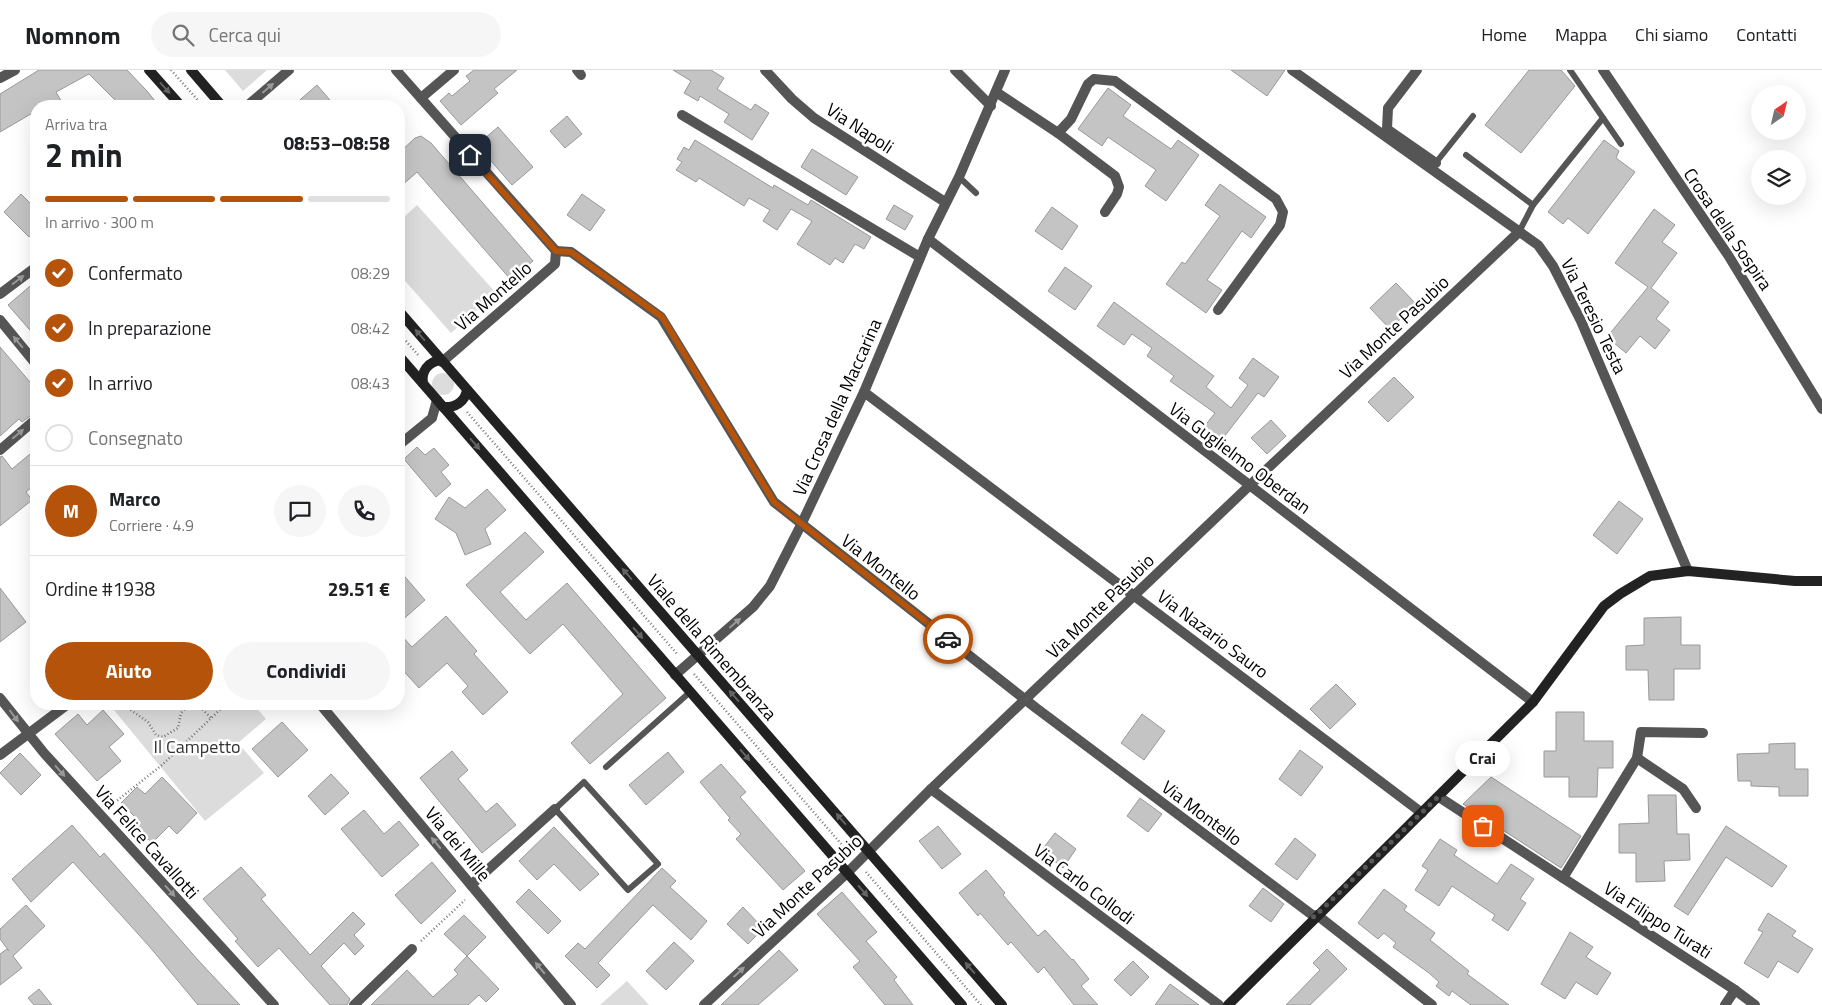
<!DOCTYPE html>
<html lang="it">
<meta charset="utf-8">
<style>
:root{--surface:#fff;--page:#f6f6f6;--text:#202124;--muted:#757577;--line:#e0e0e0;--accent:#b45309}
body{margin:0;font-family:"Titillium Web",sans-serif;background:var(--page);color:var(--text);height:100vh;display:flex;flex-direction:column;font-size:19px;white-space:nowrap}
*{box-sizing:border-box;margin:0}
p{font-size:16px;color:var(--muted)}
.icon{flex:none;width:28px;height:28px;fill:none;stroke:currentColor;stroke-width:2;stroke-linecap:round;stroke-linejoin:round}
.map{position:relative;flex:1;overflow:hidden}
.side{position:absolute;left:30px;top:30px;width:375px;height:610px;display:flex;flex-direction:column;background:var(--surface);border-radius:20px;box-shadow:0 5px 20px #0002}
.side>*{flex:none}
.needle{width:32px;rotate:34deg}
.fabs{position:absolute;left:1751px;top:15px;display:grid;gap:10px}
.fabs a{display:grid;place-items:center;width:55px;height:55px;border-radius:50%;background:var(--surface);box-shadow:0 5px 20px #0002;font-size:25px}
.pin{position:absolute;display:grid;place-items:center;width:42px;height:42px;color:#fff;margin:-21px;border-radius:10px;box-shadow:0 2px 8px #0006}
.courier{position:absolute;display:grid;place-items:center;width:50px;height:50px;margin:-25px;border:4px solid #b45309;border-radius:50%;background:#fff;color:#222;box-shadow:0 1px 6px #0007}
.bubble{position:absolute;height:35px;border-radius:18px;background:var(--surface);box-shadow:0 5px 20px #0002;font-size:16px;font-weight:700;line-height:35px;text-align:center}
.summary em{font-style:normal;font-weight:700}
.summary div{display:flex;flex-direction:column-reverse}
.summary{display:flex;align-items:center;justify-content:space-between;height:85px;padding:0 15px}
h1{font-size:32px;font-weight:700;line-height:38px}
.bar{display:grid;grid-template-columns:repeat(4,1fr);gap:8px 5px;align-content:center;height:60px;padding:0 15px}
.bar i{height:6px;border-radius:4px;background:var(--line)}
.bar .on{background:var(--accent)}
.bar p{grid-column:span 4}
.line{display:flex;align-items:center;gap:12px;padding:0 15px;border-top:1px solid var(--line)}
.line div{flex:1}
.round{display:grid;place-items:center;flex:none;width:52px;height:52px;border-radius:26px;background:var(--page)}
ol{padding:0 15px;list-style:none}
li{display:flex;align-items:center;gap:15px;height:55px}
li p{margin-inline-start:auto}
li .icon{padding:5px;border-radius:50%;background:var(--accent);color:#fff;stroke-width:4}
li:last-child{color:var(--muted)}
li i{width:28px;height:28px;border:2px solid var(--line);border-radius:50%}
.cta{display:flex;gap:10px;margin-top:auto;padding:10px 15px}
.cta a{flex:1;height:58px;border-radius:30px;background:var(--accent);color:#fff;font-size:20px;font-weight:700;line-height:58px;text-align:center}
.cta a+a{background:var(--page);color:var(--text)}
header{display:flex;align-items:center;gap:30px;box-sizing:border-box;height:70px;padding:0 25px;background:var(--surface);border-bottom:1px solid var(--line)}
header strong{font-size:24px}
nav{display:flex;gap:28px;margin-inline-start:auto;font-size:18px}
.search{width:350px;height:45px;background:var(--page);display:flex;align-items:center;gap:12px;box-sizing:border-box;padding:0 18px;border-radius:28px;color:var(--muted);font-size:19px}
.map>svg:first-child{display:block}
.green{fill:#dcdcdc}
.building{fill:#c4c4c4;stroke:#999}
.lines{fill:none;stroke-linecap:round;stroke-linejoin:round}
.path{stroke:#777;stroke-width:2.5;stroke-dasharray:1 2.5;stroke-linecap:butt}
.lane{stroke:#555;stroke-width:6}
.street{stroke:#555;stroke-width:10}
.secondary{stroke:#222;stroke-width:10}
.oneway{fill:#646464}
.oneway2{fill:#999}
.done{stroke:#595959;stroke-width:5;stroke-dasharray:0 9}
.route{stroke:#b45309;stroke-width:6}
.labels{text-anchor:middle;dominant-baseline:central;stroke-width:5;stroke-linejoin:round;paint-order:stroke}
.street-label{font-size:18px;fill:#000;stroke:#fff}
.park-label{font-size:18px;fill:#333;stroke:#fff}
</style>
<header>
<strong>Nomnom</strong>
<div class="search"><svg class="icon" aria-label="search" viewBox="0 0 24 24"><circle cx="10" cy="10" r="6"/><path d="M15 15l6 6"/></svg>Cerca qui</div>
<nav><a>Home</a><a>Mappa</a><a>Chi siamo</a><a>Contatti</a></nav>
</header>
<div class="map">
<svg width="1822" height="935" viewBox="0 0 1822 935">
<rect width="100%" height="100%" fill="#fff"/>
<g class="green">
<path d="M225,0h42l-24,21z"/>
<path d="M417,135l79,88 -45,40 -52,-59v-52z"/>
<circle cx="443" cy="314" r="11"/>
<path d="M109,634h144l13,15 -28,24 26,30 -59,48z"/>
<path d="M627,911l22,24h-49z"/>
</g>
<g class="building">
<path d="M39,0h88l20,21 12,15h-38l-32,-32 -33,18 8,14h-28v5l-36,21v-38z"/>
<path d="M474,0h43l-23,19 4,4 -37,32 -21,-24 9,-8 3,3 18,-15 -4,-5z"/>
<path d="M673,0h38l13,8 -7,11 34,21 4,-6 14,9 -17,27 -28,-18 5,-8 -29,-18 -2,5 -14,-8 7,-12z"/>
<path d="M1231,0h54l-18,26z"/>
<path d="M1529,0h32l14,16 -54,67 -36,-28z"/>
<path d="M317,15l18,21h-42z"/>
<path d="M1108,18l23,17 -8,11 48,33 7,-9 21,15 -33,46 -21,-15 11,-16 -48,-33 -6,9 -24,-17z"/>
<path d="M567,46l15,18 -17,14 -15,-17z"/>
<path d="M498,57l35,40 -21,18 -35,-40z"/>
<path d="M421,66l10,7 102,118 -22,19 -94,-108 -18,16v-35l16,-15z"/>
<path d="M695,70l78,48 1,-3 34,20 3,-5 60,37 -7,12 -9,-5 -12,19 -8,-5 -5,7 -33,-21 15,-23 -21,-12 -14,21 -14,-9 7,-11 -21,-12 -5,8 -45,-28 -3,4 -20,-12 6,-8 -5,-3 7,-12 5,3z"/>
<path d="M1604,70l15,11 -3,7 19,14 -47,62 -20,-16 -5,6 -15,-12z"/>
<path d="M812,79l46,28 -12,18 -45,-28z"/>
<path d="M1220,114l46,33 -15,21 -9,-7 -35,49 15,10 -16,23 -40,-29 16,-22 3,2 35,-48 -15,-11z"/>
<path d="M21,124l15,15v20l-7,8 -25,-25z"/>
<path d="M582,124l23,16 -15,21 -23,-16z"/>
<path d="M894,135l19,11 -8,14 -19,-11z"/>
<path d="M1052,137l26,19 -16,24 -27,-19z"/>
<path d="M1654,139l21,16 -13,17 15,11 -26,35 18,14 -13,17 14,11 -15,19 -15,-13 -14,17 -19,-16 41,-50 -33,-24z"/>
<path d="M1065,197l27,19 -17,24 -27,-19z"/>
<path d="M36,211v56l-28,-32z"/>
<path d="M1396,213l20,21 -26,25 -20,-21z"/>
<path d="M1114,232l100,74 -8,11 25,21 17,-23 -9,-7 14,-20 26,19 -15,20 -6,-4 -38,49 -17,-14 12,-15 -45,-32 4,-5 -27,-20 5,-8 -20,-14 -8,11 -27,-19z"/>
<path d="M0,277l36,42v23l-14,10 -3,-3 -19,17z"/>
<path d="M1394,307l20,20 -26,25 -20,-20z"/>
<path d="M1271,350l15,16 -19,18 -16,-16z"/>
<path d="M417,377l8,8 9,-7 15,17 -8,7 10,12 -15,13 -32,-38z"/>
<path d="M36,379v35l-10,8 6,8 -32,26v-69l2,-1 10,13z"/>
<path d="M487,419l19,21 -21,19 6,15 -26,11 -9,-22 -21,-14 14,-22 16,11z"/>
<path d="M1619,431l24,18 -26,35 -24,-19z"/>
<path d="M525,462l19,20 -44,40 26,28 41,-37 99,115 -76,66 -19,-21 52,-49 -60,-70 -33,30 -64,-69z"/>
<path d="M399,500l26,30 -26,23z"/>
<path d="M0,518l26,34 -26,20z"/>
<path d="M446,546l31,35 -3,3 34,38 -25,23 -21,-23 6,-6 -21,-23 -28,25 -20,-22v-33l13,14z"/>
<path d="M1681,547v28h19v24h-26v31h-25l-1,-30h-22v-24l18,-1v-27z"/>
<path d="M1336,614l20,20 -26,25 -20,-20z"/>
<path d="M103,640l21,24 -15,13 12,14 -24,20 -42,-47 23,-20 9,11z"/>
<path d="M1556,642h28v29h29v27h-15l-1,29h-28v-20h-25v-26h12z"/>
<path d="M1142,644l23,17 -21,29 -23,-17z"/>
<path d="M282,652l26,28 -30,27 -26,-28z"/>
<path d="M1795,673v26h13v27h-29v-9l-28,-1v-5h-13l-1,-27 32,-1v-9z"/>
<path d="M1300,680l23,17 -22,29 -22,-17z"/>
<path d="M452,681l16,19 -10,9 28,33 11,-9 19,22 -34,28 -62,-75z"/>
<path d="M668,682l16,20 -38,33 -17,-20z"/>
<path d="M20,683l21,22 -20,20 -21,-22z"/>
<path d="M721,694l25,28 -6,5 65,74 -22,19 -47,-51 5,-5 -13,-14 2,-2 -30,-36z"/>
<path d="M331,704l18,19 -24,22 -17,-19z"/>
<path d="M162,707l35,36 -20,21 -8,-8 -17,17 -18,-17 5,-5 -18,-18 16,-16 8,7z"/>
<path d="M1491,707l90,59 -20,32 -98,-64z"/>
<path d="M1648,725h28l1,39h12l1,26 -26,1 1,20 -29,1v-29h-17v-29l30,-1z"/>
<path d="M1140,728l22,16 -14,18 -21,-16z"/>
<path d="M364,740l20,24 15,-13 20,24 -37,32 -41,-48z"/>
<path d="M72,755l28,32 4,-4 94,107 42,45h-42l-49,-59 -76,-84 -42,40 -19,-23z"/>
<path d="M938,756l23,28 -19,15 -23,-28z"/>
<path d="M1726,756l61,40 -15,21 -46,-30 -38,58 -14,-9z"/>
<path d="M554,757l45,47 -19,17 -26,-27 -17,16 -18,-19z"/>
<path d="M1055,763l21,16 -13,19 -22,-17z"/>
<path d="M1295,768l21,17 -19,25 -22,-16z"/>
<path d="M1440,769l17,11 -3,5 43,29 14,-20 23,15 -14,20 6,4 -18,28 -16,-11 3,-5 -43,-29 -13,20 -24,-16 13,-20 -6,-4z"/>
<path d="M432,792l24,29 -35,33 -26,-29z"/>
<path d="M241,797l25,28 -5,4 49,56 43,-43 12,12 -11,11 10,11 -9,9 -11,-12 -23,23 29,33 -3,6h-17l-51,-57 -21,19 -23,-26 3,-2 -35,-40z"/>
<path d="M662,798l14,13 -6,6 37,34 -16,19 -38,-35 -55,58 12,12 -13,13 -32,-32 13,-13 7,6z"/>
<path d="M986,800l19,23 -2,2 35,41 7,-6 27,30 1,-1 16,20 -8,7 17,19h-24l-30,-38 -6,6 -27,-31 -3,3 -28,-32 -2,3 -19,-23z"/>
<path d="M1263,818l21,16 -13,18 -22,-16z"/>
<path d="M529,819l32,32 -13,13 -32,-32z"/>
<path d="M1384,819l23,17 -3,4 31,23 -5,7 39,31 -2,3 42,31h-38l-19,-14 -3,5 -13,-10 3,-4 -10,-9 -36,-26 3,-4 -12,-10 -6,6 -20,-16z"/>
<path d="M842,822l35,40 -11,9 31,36 -3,3 19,25h-28l-32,-38 7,-6 -43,-47z"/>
<path d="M26,835l19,21 -32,30 9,12 -22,17v-31l7,-5 2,2 -9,-12v-10z"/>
<path d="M743,837l16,17 -7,7 5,4 -9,9 -21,-20z"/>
<path d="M1768,843l28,18 -4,5 21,13 -15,24 -20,-12 -10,17 -24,-15 19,-31 -5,-2z"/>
<path d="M464,845l22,22 -19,19 -23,-22z"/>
<path d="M1570,862l23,15 -7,10 25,16 -14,22 -21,-13 -11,17 -24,-15z"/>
<path d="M674,872l20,19 -28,29 -20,-19z"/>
<path d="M1327,879l20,20 -37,36h-24l34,-35 -7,-7z"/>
<path d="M779,880l19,20 -40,35h-37z"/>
<path d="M467,886l32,33 -13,13 -7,-7 -11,10h-97l36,-35 26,27 25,-23 -4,-4z"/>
<path d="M1133,891l16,16 -18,19 -17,-16z"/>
<path d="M1170,914l29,21h-44z"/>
<path d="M39,919l13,16h-18l-6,-7z"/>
</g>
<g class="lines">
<g class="path">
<path d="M171,0l32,36"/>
<path d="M399,263l20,23"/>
<path d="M467,342l211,243"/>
<path d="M694,604l155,179"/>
<path d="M122,634l26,18 8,13 7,2 15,-9 3,-15 6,-6h13l11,11"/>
<path d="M109,737l53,-42 64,-61"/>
<path d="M866,802l115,133"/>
<path d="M421,871l44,-41"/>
</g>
<g class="lane">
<path d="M1570,0l51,74"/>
<path d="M1466,85l67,50"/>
<path d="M1434,95l39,-49"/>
<path d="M959,107l17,16"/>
<path d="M1519,162l14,-27 70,-87"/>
<path d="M606,697l84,-75"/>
<path d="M584,712l74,82 -30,26 -73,-81z"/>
</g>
<g class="street">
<path d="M396,0l160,181 -1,13 -113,98"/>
<path d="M577,0l4,5"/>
<path d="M765,0l27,29 22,19 131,84"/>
<path d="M955,0l36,36"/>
<path d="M1292,0l246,175 15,21 28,55 107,250"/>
<path d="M1417,0l-29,38 -1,21 49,34"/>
<path d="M1603,0l125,185 94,154"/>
<path d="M0,8l15,-8"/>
<path d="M996,22l62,41 57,43 4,11 -2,7 -12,18"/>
<path d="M421,28l33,-28"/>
<path d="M247,36l42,-36"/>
<path d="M682,45l238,142"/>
<path d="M1058,63l13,-14 17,-35 6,-5 21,2 161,118 7,13 -3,13 -62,85"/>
<path d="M928,169l605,463"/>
<path d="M556,181l15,1 90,65 113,185 262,206 279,209"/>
<path d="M0,224l36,-27"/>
<path d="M0,250l36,44"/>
<path d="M864,322l558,421"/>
<path d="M399,375l33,-27 5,-18"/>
<path d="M0,380l36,-31"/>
<path d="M675,605l78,-68 17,-21 31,-61 63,-133 64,-153 31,-62 46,-107"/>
<path d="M0,628l44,55 230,252"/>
<path d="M320,634l251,301"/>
<path d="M0,685l68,-51"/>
<path d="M1637,688l46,31 13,19"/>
<path d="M931,719l288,216"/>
<path d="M1439,727l296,193 -10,15"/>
<path d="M1563,808l74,-120 4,-26 62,1"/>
<path d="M471,815l84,-76"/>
<path d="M1317,845l115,90"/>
<path d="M1735,920l20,15"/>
<path d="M354,935l58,-56"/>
<path d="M704,935l143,-132 84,-84 318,-303 270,-254"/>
</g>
<g class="secondary">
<path d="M149,0l32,36"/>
<path d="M191,0l31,36"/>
<path d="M399,241l603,694"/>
<path d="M399,286l563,649"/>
<path d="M423,313c-2,-12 5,-21 18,-23"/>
<path d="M443,337c12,1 22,-5 24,-17"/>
<path d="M1228,935l305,-303 71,-96 16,-12 30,-18 38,-5 107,10h27"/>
</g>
</g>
<defs><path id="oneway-solid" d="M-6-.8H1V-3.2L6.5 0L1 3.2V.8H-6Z" transform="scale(1.25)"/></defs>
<g class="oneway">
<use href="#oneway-solid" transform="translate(165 18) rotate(48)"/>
<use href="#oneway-solid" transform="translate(420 265) rotate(-131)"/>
<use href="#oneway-solid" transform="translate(475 374) rotate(49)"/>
<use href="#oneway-solid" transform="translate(627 504) rotate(-131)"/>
<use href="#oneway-solid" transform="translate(638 563) rotate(49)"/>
<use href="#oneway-solid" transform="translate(734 626) rotate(-131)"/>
<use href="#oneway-solid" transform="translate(745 685) rotate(49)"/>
<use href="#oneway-solid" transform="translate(841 749) rotate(-131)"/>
<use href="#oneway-solid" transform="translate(863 821) rotate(49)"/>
<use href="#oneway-solid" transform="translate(970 898) rotate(-131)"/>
</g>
<g class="oneway2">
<use href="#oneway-solid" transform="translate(268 18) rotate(-41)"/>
<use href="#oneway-solid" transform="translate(18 210) rotate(-37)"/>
<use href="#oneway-solid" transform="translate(18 272) rotate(-130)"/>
<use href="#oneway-solid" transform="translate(18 364) rotate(-40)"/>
<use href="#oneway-solid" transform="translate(735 553) rotate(-41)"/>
<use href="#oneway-solid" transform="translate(14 646) rotate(53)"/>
<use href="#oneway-solid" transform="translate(60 701) rotate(48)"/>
<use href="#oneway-solid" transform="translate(436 773) rotate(-130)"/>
<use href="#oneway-solid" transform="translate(170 821) rotate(48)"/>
<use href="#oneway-solid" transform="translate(540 898) rotate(-130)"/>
<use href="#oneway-solid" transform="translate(739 902) rotate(-43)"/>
</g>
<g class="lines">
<path class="done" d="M948,569l366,278 125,-121 44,30"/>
<path class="route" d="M470,85l86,96 15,1 91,65 112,185 174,137"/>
</g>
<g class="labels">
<g class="street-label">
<text transform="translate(860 58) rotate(33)">Via Napoli</text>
<text transform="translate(1728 159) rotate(56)">Crosa della Sospira</text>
<text transform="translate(493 226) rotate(-41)">Via Montello</text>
<text transform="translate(1594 246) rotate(64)">Via Teresio Testa</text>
<text transform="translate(1394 257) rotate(-43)">Via Monte Pasubio</text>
<text transform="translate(837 337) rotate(-66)">Via Crosa della Maccarina</text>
<text transform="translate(1240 388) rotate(37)">Via Guglielmo Oberdan</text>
<text transform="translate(881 497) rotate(38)">Via Montello</text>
<text transform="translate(1100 536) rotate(-44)">Via Monte Pasubio</text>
<text transform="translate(1213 564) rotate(37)">Via Nazario Sauro</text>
<text transform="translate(712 577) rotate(49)">Viale della Rimembranza</text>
<text transform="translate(1202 743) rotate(37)">Via Montello</text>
<text transform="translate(147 772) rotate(48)">Via Felice Cavallotti</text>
<text transform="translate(458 774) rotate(50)">Via dei Mille</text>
<text transform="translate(1084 814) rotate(37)">Via Carlo Collodi</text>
<text transform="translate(807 816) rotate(-43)">Via Monte Pasubio</text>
<text transform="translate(1658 850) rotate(33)">Via Filippo Turati</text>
</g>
<g class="park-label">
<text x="197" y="676">Il Campetto</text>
</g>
</g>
</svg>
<div class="fabs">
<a><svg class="needle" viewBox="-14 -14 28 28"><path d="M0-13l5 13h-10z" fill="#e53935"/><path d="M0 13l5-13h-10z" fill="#757577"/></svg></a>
<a><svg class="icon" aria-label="layers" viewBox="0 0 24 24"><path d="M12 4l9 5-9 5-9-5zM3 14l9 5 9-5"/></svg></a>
</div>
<div class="pin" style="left:1483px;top:756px;background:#ea580c"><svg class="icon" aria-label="bag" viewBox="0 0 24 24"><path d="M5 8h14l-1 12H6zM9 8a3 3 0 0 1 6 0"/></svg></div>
<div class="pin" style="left:470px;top:85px;background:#1f2937"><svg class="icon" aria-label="home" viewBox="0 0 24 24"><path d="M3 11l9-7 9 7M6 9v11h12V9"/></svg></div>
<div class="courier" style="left:948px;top:569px"><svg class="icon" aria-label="car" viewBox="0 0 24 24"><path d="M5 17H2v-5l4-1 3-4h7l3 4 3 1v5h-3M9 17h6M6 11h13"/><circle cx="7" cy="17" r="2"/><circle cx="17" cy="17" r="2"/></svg></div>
<div class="bubble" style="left:1455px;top:671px;width:55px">Crai</div>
<section class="side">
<div class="summary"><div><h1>2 min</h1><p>Arriva tra</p></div><em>08:53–08:58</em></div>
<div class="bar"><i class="on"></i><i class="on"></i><i class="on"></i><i></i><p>In arrivo · 300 m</p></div>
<ol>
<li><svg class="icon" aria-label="check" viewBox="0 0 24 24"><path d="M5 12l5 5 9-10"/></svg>Confermato<p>08:29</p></li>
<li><svg class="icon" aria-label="check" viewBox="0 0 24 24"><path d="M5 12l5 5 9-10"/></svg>In preparazione<p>08:42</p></li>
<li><svg class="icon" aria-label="check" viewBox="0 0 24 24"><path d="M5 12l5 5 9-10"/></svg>In arrivo<p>08:43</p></li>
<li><i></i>Consegnato</li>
</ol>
<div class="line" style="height:90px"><b class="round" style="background:var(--accent);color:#fff">M</b><div><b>Marco</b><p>Corriere · 4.9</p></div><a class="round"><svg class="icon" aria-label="chat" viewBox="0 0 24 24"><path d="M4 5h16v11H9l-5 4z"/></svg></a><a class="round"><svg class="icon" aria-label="phone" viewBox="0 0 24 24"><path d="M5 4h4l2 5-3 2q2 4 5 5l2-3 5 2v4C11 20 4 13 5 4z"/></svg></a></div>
<div class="line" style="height:65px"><div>Ordine #1938</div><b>29.51 €</b></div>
<div class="cta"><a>Aiuto</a><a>Condividi</a></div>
</section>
</div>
